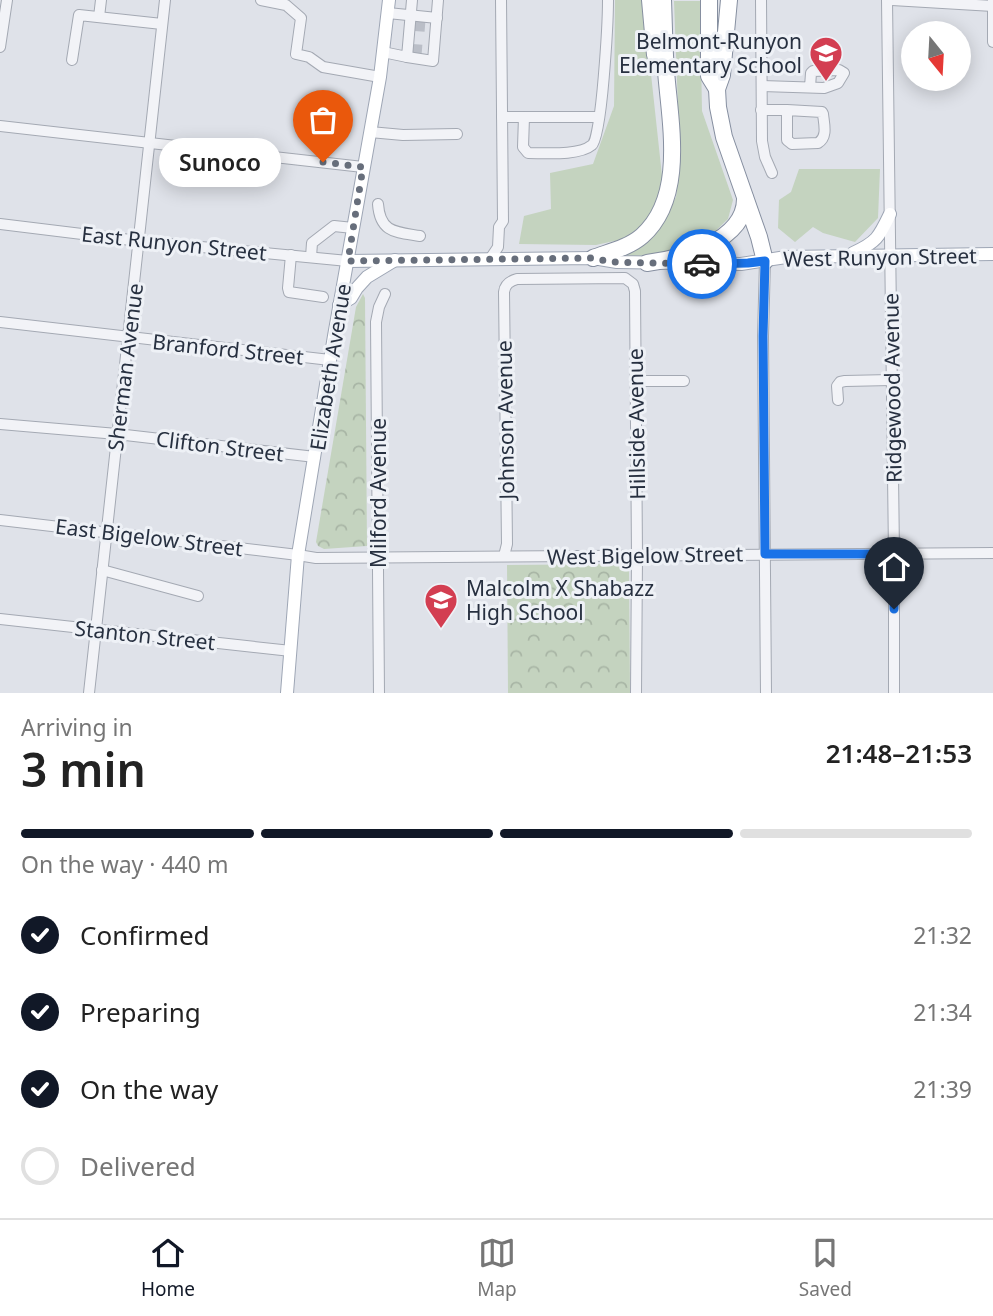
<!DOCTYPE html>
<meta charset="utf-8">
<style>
:root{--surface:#fff;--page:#f2f2f2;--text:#222;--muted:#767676;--line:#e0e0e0;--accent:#111827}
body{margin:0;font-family:"Noto Sans",sans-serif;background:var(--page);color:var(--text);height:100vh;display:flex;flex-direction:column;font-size:26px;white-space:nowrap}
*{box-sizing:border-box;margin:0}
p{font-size:23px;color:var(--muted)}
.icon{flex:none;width:38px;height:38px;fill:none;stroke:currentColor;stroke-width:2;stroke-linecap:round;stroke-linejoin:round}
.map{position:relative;height:693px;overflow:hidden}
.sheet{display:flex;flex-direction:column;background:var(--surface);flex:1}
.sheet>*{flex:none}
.needle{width:46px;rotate:162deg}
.fabs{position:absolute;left:901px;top:21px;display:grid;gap:14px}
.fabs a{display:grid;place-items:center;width:70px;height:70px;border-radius:50%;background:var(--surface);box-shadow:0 4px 18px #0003;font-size:35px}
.pin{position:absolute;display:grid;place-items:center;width:60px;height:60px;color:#fff;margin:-72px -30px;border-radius:50% 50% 50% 0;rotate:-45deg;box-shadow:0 0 7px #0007}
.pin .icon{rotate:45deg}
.courier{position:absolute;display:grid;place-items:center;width:70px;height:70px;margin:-35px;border:5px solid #1a73e8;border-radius:50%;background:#fff;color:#222;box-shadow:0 2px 9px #0007}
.bubble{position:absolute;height:49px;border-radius:24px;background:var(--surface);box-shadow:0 4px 18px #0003;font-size:23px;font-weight:600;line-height:49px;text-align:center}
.headline em{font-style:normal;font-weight:600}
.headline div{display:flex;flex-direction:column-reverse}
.headline{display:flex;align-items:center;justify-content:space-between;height:119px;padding:0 21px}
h1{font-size:46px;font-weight:600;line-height:52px}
.bar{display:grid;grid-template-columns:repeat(4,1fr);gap:10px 7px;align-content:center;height:84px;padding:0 21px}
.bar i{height:9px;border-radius:5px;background:var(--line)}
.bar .on{background:var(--accent)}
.bar p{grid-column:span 4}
ol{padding:0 21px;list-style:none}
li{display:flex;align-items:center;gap:21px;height:77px}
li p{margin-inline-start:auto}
li .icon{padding:7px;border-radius:50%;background:var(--accent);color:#fff;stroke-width:4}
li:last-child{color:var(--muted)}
li i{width:38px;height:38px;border:4px solid var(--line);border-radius:50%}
.tabs{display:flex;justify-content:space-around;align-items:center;height:98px;border-top:2px solid var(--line);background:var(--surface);font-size:19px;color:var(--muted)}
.tabs a{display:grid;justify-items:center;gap:4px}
.tabs .on{color:var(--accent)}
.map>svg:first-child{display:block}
.grass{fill:#c4d3bf}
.park{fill:url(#park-crowns)}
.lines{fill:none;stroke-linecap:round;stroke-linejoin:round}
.minor-tunnel{stroke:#babec7;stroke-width:10;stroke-dasharray:10 5;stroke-linecap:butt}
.minor-casing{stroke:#a4a9b3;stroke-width:12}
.major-casing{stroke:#9ea6b5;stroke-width:14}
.highway-casing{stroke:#868fa0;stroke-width:18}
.minor{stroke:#f2f3f7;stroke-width:10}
.major{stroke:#fff;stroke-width:12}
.highway{stroke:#fff;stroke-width:16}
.done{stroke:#676e7b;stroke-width:7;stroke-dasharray:0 12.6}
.route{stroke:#1a73e8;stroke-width:9}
.labels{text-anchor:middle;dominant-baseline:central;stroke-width:6;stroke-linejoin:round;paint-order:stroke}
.poi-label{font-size:21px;fill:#273040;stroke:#eef1f6;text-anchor:end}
.street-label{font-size:21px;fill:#273040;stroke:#eef1f6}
</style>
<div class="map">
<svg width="993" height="693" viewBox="0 0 993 693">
<defs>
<pattern id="park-crowns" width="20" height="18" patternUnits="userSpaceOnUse" patternTransform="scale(1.75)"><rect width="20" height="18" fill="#c4d3bf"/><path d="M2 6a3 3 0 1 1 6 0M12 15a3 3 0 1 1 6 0" fill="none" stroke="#a8b5a5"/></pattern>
</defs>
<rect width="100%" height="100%" fill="#dfe2e9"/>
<g class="grass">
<path d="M615,0h28l20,185c-10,33 -19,41 -47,59l-2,-3 -18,4 -77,-1 5,-28 27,-7 -1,-36 43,-9 21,-58z"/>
<path d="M674,1h26l2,110 31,89 -5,19 -20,19 -44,17 -44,2 38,-29 18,-31 4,-36z"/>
<path d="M799,169h81l-2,49 -23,24 -32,-9 -10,-6 -18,15 -17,-14 1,-28 12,-8z"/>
</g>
<g class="park">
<path d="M363,294l2,4 2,248 -43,3 -6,-3 -2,-4 40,-235z"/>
<path d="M629,564l1,129h-122l-1,-128z"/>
</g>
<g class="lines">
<g class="minor-tunnel">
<path d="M415,26l12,1"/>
<path d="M412,49l12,1"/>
</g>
<defs>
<g id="minor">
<path d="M261,0l25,5 15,13 -5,36 13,3 14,10 57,10"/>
<path d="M761,0l1,141 3,16 7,16"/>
<path d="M887,0l7,554v139"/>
<path d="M892,0l101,6"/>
<path d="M993,0v42"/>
<path d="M388,13l49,5"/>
<path d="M99,17l2,-17"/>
<path d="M0,47l7,-47"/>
<path d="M383,52l24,5 5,-57"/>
<path d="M407,57l26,4 5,-61"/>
<path d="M72,60l7,-45 83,9"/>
<path d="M762,86l62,2 14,-5 6,-10 -5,-3 -26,1 -2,2 -1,14"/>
<path d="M761,110h26v30l5,4 26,-1c10,-6 6,-19 5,-29l-1,-2 -35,-2"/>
<path d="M502,117h97"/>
<path d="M524,117l-1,30 5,6c17,0 51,3 64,-8 10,-7 16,-126 16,-145"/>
<path d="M0,126l363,41"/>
<path d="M370,132l33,3 54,-1"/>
<path d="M378,204c2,29 18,28 42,32"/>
<path d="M0,224l139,17 209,20"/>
<path d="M291,255l-3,33 1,4 34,5"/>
<path d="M311,257l1,-14 22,-17 19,2"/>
<path d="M490,259l8,-12 1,-20 4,-6 -2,-221"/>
<path d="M765,261l-2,75 3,357"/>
<path d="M0,322l330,38"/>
<path d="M635,381h49"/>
<path d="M838,400l-1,-14 3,-4 5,-1 46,-1"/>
<path d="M0,424l117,10 198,23"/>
<path d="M0,520l298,35 18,3 677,-5"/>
<path d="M504,556l3,-12 -3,-252c1,-8 6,-11 13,-13l108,-1 8,6 2,7 2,265 -1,137"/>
<path d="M102,570l96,26"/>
<path d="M0,619l291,32"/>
<path d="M89,693l76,-693"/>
<path d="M379,693l-3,-371 3,-15 6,-13"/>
</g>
<g id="major">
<path d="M853,253c24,-11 26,-16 37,-39"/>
<path d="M348,261l245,-3 24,4 124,2 45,-7 207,-3"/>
<path d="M339,305l12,-7 6,-10 10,-11 28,-17"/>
<path d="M287,693l11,-138 36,-219 46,-259 9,-77"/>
</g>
<g id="highway">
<path d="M650,0l5,55"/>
<path d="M709,0v76l8,13"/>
<path d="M729,0l-7,75 -5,14 1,18 6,30 35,100 6,24"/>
<path d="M593,258c16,-6 35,-10 49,-22 44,-39 28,-113 24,-165 -2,-24 -2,-47 -3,-71"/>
<path d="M647,263c33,-4 99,-22 98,-65"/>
</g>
</defs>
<use href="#minor" class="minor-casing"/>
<use href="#major" class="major-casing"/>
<use href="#highway" class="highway-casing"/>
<use href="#minor" class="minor"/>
<use href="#major" class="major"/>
<use href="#highway" class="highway"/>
</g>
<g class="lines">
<path class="done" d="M323,162l40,5 -15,94 245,-3 17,4 92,2"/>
<path class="route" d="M702,264l46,-1 17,-2 -2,75 2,218h129v55"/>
</g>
<defs>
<symbol id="school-pin" viewBox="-11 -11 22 30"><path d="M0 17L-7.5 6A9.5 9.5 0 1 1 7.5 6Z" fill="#d33e51" stroke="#eef1f6"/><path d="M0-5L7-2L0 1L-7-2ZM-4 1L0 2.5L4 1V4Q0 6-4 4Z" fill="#fff"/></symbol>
</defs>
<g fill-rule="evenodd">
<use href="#school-pin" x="807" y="34" width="38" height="52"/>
<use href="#school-pin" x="422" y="581" width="38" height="52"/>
</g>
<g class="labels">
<g class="poi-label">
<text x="802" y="41">Belmont-Runyon<tspan x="802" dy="24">Elementary School</tspan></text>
<text x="466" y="588" text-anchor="start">Malcolm X Shabazz<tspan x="466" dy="24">High School</tspan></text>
</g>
<g class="street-label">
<text transform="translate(174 243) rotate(6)">East Runyon Street</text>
<text transform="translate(880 257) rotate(-1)">West Runyon Street</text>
<text transform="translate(228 349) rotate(6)">Branford Street</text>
<text transform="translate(125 367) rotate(-83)">Sherman Avenue</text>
<text transform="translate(330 367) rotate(-81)">Elizabeth Avenue</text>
<text transform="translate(892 388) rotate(-91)">Ridgewood Avenue</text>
<text transform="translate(505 420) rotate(-91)">Johnson Avenue</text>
<text transform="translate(636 424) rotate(-91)">Hillside Avenue</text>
<text transform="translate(220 446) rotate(7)">Clifton Street</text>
<text transform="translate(378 493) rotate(-90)">Milford Avenue</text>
<text transform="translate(149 537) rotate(7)">East Bigelow Street</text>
<text transform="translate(645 555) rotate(-1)">West Bigelow Street</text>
<text transform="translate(145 635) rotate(6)">Stanton Street</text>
</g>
</g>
</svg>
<div class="fabs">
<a><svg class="needle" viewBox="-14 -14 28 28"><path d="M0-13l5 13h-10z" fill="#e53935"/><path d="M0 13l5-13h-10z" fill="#767676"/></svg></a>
</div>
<div class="pin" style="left:323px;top:162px;background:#ea580c"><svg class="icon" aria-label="bag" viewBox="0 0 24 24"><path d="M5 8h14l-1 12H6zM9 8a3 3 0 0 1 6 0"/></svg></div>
<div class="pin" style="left:894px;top:609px;background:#1f2937"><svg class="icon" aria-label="home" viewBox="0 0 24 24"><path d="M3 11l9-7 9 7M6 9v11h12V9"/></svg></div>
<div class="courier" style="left:702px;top:264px"><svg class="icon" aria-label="car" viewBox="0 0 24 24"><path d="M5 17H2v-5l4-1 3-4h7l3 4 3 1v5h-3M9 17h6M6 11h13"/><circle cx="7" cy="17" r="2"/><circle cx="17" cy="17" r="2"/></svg></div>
<div class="bubble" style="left:159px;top:138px;width:122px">Sunoco</div>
</div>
<section class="sheet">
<div class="headline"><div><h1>3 min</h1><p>Arriving in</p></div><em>21:48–21:53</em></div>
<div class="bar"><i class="on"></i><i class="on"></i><i class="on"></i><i></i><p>On the way · 440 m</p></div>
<ol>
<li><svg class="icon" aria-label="check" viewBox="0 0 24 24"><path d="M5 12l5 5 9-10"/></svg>Confirmed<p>21:32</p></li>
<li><svg class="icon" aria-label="check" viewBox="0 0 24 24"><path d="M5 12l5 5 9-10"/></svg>Preparing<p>21:34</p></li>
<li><svg class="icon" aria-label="check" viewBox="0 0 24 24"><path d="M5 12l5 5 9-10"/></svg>On the way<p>21:39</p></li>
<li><i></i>Delivered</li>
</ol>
</section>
<nav class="tabs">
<a class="on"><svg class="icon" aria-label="home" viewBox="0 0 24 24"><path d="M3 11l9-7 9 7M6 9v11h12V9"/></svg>Home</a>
<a><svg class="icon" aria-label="map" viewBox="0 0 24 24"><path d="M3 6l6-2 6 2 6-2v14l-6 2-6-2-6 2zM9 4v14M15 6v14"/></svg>Map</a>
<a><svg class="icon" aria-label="saved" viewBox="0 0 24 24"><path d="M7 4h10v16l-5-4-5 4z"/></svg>Saved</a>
</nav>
